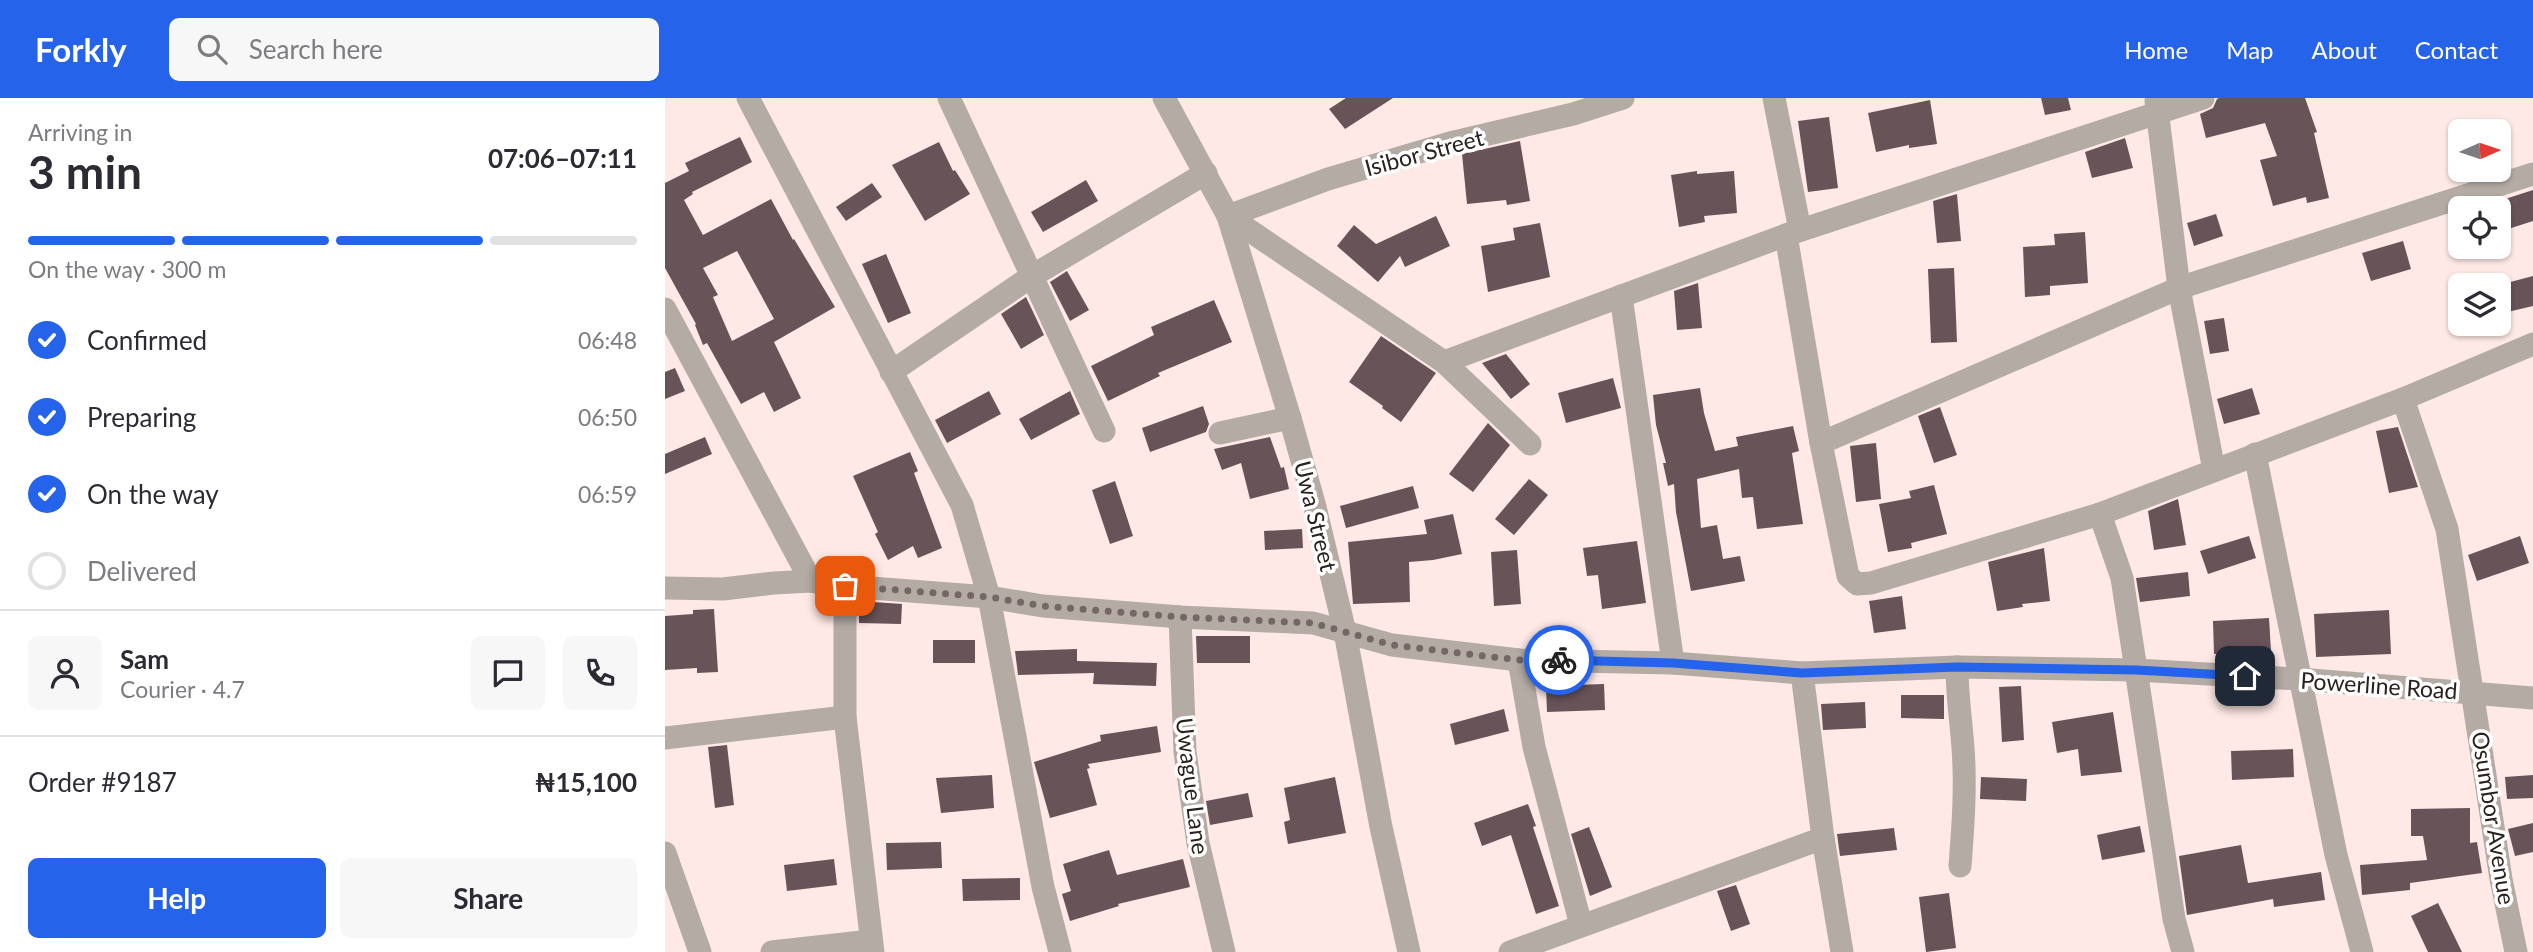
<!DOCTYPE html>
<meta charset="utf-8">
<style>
:root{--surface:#fff;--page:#f7f7f7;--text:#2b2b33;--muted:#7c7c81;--line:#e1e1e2;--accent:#2563eb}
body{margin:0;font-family:Lato,sans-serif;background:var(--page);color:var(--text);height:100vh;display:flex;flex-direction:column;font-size:26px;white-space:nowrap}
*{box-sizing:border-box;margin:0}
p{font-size:23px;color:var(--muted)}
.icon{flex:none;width:38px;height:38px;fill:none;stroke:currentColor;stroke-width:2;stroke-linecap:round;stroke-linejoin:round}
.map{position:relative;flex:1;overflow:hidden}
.drawer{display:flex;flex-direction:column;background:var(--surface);width:665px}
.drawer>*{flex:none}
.needle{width:46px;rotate:87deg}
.tools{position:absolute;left:1783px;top:21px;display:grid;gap:14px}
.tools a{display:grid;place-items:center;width:63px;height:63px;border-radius:10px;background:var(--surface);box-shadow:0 2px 5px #0004;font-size:35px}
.pin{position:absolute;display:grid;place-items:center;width:60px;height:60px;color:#fff;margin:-30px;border-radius:14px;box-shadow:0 4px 10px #0006}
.courier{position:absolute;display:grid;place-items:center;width:70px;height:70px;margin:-35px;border:5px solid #2563eb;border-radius:50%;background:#fff;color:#222;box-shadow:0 2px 9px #0007}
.summary em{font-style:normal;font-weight:700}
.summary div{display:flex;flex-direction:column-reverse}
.summary{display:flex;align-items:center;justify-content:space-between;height:119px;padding:0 28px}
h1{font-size:46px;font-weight:700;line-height:52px}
.bar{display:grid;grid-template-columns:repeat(4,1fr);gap:10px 7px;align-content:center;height:84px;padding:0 28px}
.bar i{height:9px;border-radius:5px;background:var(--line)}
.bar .active{background:var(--accent)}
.bar p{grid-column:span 4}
.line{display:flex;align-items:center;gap:18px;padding:0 28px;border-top:2px solid var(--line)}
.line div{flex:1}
.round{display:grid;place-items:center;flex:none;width:74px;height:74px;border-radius:10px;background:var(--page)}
ol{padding:0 28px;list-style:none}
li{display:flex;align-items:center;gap:21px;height:77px}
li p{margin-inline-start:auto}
li .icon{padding:7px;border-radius:50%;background:var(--accent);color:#fff;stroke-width:4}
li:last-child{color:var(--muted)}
li i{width:38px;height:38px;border:4px solid var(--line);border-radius:50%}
.action{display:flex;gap:14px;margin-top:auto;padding:14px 28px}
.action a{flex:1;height:80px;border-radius:10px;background:var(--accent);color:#fff;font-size:28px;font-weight:700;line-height:80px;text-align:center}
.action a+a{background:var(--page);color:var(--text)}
header{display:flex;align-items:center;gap:42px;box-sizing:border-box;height:98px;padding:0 35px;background:var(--accent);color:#fff}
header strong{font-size:33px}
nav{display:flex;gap:38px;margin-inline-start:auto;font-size:24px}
.search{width:490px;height:63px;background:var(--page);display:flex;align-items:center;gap:18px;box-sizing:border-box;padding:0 24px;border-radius:10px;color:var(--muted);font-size:26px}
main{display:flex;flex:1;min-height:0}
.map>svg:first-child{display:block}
.building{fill:#685359;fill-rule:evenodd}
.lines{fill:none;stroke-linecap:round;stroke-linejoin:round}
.minor{stroke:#b4aba5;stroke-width:23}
.done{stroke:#746765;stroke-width:7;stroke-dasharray:0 12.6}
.route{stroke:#2563eb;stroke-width:9}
.labels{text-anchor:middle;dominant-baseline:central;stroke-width:7;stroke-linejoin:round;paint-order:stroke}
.street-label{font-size:23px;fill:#2a211f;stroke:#fff}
</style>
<header>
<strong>Forkly</strong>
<div class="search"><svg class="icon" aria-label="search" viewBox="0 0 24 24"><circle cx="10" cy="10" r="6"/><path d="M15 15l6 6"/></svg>Search here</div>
<nav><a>Home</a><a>Map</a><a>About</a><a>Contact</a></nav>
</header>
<main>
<section class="drawer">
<div class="summary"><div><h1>3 min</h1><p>Arriving in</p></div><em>07:06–07:11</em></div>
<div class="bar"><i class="active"></i><i class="active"></i><i class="active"></i><i></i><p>On the way · 300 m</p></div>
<ol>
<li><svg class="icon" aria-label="check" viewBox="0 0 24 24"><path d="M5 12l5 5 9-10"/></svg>Confirmed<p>06:48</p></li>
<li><svg class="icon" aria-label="check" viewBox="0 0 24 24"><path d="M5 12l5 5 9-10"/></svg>Preparing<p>06:50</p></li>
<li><svg class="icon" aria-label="check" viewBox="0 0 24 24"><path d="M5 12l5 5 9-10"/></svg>On the way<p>06:59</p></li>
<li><i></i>Delivered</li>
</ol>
<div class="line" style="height:126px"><a class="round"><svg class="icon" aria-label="person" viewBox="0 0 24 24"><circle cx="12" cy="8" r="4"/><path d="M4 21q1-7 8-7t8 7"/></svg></a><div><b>Sam</b><p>Courier · 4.7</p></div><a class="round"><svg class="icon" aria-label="chat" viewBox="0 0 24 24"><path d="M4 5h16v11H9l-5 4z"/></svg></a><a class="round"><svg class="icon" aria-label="phone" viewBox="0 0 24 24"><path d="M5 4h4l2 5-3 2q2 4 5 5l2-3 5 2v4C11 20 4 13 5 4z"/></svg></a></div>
<div class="line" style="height:91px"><div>Order #9187</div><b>₦15,100</b></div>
<div class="action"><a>Help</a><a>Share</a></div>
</section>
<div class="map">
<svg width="1868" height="854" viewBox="0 0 1868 854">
<rect width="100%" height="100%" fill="#fee9e6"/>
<g class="building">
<path d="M681,0h47l-48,31 -16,-20z"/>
<path d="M1376,0h27l3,12 -26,5z"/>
<path d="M1554,0h86l12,34 -3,1 15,65 -22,5 -1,-6 -33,9 -13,-46 17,-4 -12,-33 -59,15 -6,-24 13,-6 4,-9z"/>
<path d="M1265,2l7,44 -28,4v-3l-33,7 -8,-39z"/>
<path d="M1164,19l9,71 -30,4 -10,-71z"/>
<path d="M75,39l12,25 -60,30 1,2 -9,6 19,35 68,-36 22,41 1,-1 41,68 -61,35 27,56 -27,14 -10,-20 -23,12 -34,-61 -4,2 -8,-20 1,-1 -31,-56v-85l24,-12 -4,-8zM72,153l37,68 -42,22 -19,-44 5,-2 -15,-27z"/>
<path d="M1460,40l8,30 -41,10 -7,-26z"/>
<path d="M855,43l10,60 -23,4 -1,-5 -39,4 -5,-50z"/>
<path d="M274,44l14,29 2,-1 15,24 -45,27 -33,-56z"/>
<path d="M1032,73v3l37,-3 3,42 -33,3 1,6 -26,5 -8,-52z"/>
<path d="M421,82l12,21 -55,31 -12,-20z"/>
<path d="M207,85l10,14 -36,24 -10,-14z"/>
<path d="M1868,92v31l-34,11v-31z"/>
<path d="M1292,96l4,47 -24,2 -4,-42z"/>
<path d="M1551,116l7,22 -29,10 -7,-23z"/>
<path d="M771,118l14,30 -45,21 -5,-11 -22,26 -41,-36 17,-21 22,19z"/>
<path d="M875,125l10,54 -62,15 -7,-46 34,-6 -2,-12z"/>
<path d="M1420,134l3,51 -38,3v9l-25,2 -2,-50 32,-2 -1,-11z"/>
<path d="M1738,143l8,28 -40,12 -9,-28z"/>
<path d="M221,156l25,59 -23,10 -26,-59z"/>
<path d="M1289,170l3,74 -26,1 -3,-74z"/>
<path d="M402,173l22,39 -19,11 -20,-39z"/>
<path d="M1868,178v30l-34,8v-29z"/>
<path d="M1033,185l4,45 -25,2 -3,-39z"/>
<path d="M361,199l18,38 -23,14 -20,-35z"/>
<path d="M549,202l18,42 -74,31 2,3 -52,25 -17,-35 63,-31 -3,-8z"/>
<path d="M1559,220l5,33 -19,3 -6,-33z"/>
<path d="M716,238l55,37 -35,49 -19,-14 1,-2 -34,-24z"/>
<path d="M841,256l24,30 -19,15 -29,-36z"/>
<path d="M10,270l10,23 -20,8v-27z"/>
<path d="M948,280l8,30 -55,15 -8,-30z"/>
<path d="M1035,290l4,25 11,38 23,-5 -2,-9 57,-11 6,25 -7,2 11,71 -46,5 -4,-32 -11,1 -3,-29 -42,10 4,49 16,-3 6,34 17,-3 5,25 -54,10 -15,-79 -2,-28 -6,2 -5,-23h3l-10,-38 -3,-30z"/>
<path d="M1587,290l8,26 -36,10 -7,-25z"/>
<path d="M324,293l12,23 -54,29 -12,-23z"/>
<path d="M405,293l10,23 -49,26 -12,-21z"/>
<path d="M538,308l6,18 -3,8 -56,20 -8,-24z"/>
<path d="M1275,309l17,48 -23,8 -16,-47z"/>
<path d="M823,325l22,22 -37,47 -24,-18z"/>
<path d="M1733,329l20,60 -29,6 -13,-62z"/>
<path d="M40,339l7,17 -47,20v-20z"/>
<path d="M605,339l11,31 3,-1 5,22 -39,10 -9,-36 -19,7 -8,-21z"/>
<path d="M1211,345l5,56 -25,3 -6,-56z"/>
<path d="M245,354l8,19 -4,2 28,75 -24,10 -5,-12 -25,14 -13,-26 3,-2 -25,-56z"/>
<path d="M864,381l19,16 -34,40 -19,-16z"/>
<path d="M450,383l18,55 -23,8 -18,-54z"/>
<path d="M1269,387l13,49 -36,9 1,5 -24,4 -9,-48 32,-6 -2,-7z"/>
<path d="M748,388l6,22 -73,20 -6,-22z"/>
<path d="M1513,401l8,46 -32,5 -6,-39z"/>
<path d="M788,416l9,40 -29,6 -24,2 1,40 -57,2 -5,-62 79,-8 -3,-14z"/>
<path d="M637,431l1,19 -38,2 -1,-19z"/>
<path d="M1584,438l7,22 -48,16 -8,-23z"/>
<path d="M1855,438l9,27 -52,18 -9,-26z"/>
<path d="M972,443l9,62 -44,6 -4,-34 -11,1 -4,-28z"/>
<path d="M1379,450l6,53 -28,3 1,3 -26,4 -9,-49z"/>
<path d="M852,452l4,54 -27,2 -3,-54z"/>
<path d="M1523,474l2,24 -50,6 -4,-24z"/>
<path d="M1237,498l4,33 -32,4 -5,-32z"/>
<path d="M194,503l43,3 -1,20 -42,-1z"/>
<path d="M49,511l4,63 -21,1v-5l-32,2v-54l28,-2v-4z"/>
<path d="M1724,512l2,44 -75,3 -2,-43z"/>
<path d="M1604,520l2,33 -57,3 -1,-33z"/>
<path d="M531,538h54v27h-53z"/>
<rect x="268" y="542" width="42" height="23"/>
<path d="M412,551v12l80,2 -1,23 -63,-2 1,-11 -76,2 -3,-24z"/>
<path d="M939,586l1,26 -58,2 -1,-26z"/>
<path d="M1356,588l3,54 -22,2 -3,-55z"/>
<path d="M1236,597h43v24l-43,-1z"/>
<path d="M1200,604l1,26 -43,2 -2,-26z"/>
<path d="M839,611l5,22 -54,14 -5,-21z"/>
<path d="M1448,614l9,60 -41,4 -3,-27 -21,4 -5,-31z"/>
<path d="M492,628l4,26 -73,12 2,4 -3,1 10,36 -47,13 -16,-56 67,-21 -1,-6z"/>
<path d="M62,647l7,60 -19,3 -7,-61z"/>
<path d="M1628,651l1,28 -62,3 -1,-29z"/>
<path d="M327,677l2,33 -53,5 -5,-35z"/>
<path d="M1868,677v23l-26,1 -2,-22z"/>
<path d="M670,679l11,56 -58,11 -4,-22 6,-2 -6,-32z"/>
<path d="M1316,679l46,2 -1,22 -46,-2z"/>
<path d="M583,695l5,24 -43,8 -4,-24z"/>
<path d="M863,706l8,22 -3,1 26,79 -23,8 -25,-79 -29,11 -8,-23z"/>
<path d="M1805,710v35l7,-1 5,31 -72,10v7l-48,5 -2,-30 67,-5 -4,-24h-12v-27z"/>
<path d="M1868,725v29l-18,4 -7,-27z"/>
<path d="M1475,728l5,26 -43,8 -5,-25z"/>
<path d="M924,729l23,60 -22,9 -19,-62z"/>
<path d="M1229,730l3,22 -57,6 -3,-22z"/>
<path d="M276,744l1,26 -55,2 -1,-27z"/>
<path d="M1576,747l7,38 73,-11 4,28 -51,7 -1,-8 -86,16 -8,-59z"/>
<path d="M444,752l8,25 66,-16 7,28 -72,17 1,2 -49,15 -8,-27 9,-3 -8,-27z"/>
<path d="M169,761l3,26 -50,6 -3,-26z"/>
<path d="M355,780v22l-57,1 -1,-22z"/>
<path d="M1071,787l14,39 -19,7 -14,-40z"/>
<path d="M1284,795l7,55 -30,4 -7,-55z"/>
<path d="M1773,805l24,49h-34l-17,-36z"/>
</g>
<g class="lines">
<g class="minor">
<path d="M83,0l214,407 27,92 54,290 17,65"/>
<path d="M284,0l155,333"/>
<path d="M499,0l64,118 62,202 24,85 31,129 36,195 28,125"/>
<path d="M1109,0l26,132"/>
<path d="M1491,3l23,187 35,182"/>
<path d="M563,118l100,-37 122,-36 123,-29 50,-16"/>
<path d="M563,118l216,146 86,82"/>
<path d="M1121,137l35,208 27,133 9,8 14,-1 229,-69 303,-115 130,-55"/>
<path d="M956,198l52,367"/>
<path d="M0,211l146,272"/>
<path d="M779,264l342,-127 417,-137"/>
<path d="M226,274l141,-96 174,-103"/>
<path d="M1738,301l44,130 54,350 15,73"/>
<path d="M555,335l70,-15"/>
<path d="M1156,345l358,-155 354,-114"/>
<path d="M1590,356l81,401 26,97"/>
<path d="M1435,416l22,64 52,341 9,33"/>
<path d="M180,488v131l28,235"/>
<path d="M0,490l58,1 51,-6 37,-2 34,5 144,11 54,9 137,11 133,6 79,22 127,15 154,3 129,10 155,-6 179,3 163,9 234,19"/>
<path d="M515,519l5,135 13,91 26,109"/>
<path d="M854,562l15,87 47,178"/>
<path d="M1292,569c0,28 4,53 6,81 3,39 0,79 -3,118"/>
<path d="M1137,575l21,165 19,114"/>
<path d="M0,640l180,-21"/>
<path d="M0,755l35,99"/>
<path d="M107,854l99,-11"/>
<path d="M845,854l313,-114"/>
</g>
</g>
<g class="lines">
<path class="done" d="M180,488l144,11 54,9 137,11 133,6 79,22 127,15h40"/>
<path class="route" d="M894,562l114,3 129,10 155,-6 179,3 109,6"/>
</g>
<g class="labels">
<g class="street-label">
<text transform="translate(759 54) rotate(-15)">Isibor Street</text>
<text transform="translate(651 418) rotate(76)">Uwa Street</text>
<text transform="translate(1714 587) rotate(4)">Powerline Road</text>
<text transform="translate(528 688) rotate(83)">Uwague Lane</text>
<text transform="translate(1829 720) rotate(81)">Osumbor Avenue</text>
</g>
</g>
</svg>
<div class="tools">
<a><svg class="needle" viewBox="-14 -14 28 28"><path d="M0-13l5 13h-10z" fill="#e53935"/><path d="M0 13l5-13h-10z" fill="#7c7c81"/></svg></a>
<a><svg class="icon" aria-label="locate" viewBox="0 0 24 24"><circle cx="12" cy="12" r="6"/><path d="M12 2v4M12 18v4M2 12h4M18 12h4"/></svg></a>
<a><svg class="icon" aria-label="layers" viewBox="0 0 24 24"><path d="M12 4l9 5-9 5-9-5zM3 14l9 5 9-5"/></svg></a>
</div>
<div class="pin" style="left:180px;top:488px;background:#ea580c"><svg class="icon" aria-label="bag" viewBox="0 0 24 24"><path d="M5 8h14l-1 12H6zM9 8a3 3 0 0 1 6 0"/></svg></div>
<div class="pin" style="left:1580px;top:578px;background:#1f2937"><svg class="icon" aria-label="home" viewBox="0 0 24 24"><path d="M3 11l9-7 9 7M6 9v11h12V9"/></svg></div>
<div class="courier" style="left:894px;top:562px"><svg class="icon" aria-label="bike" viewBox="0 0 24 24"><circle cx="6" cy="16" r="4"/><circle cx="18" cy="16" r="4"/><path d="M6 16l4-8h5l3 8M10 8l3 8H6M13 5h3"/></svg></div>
</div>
</main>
